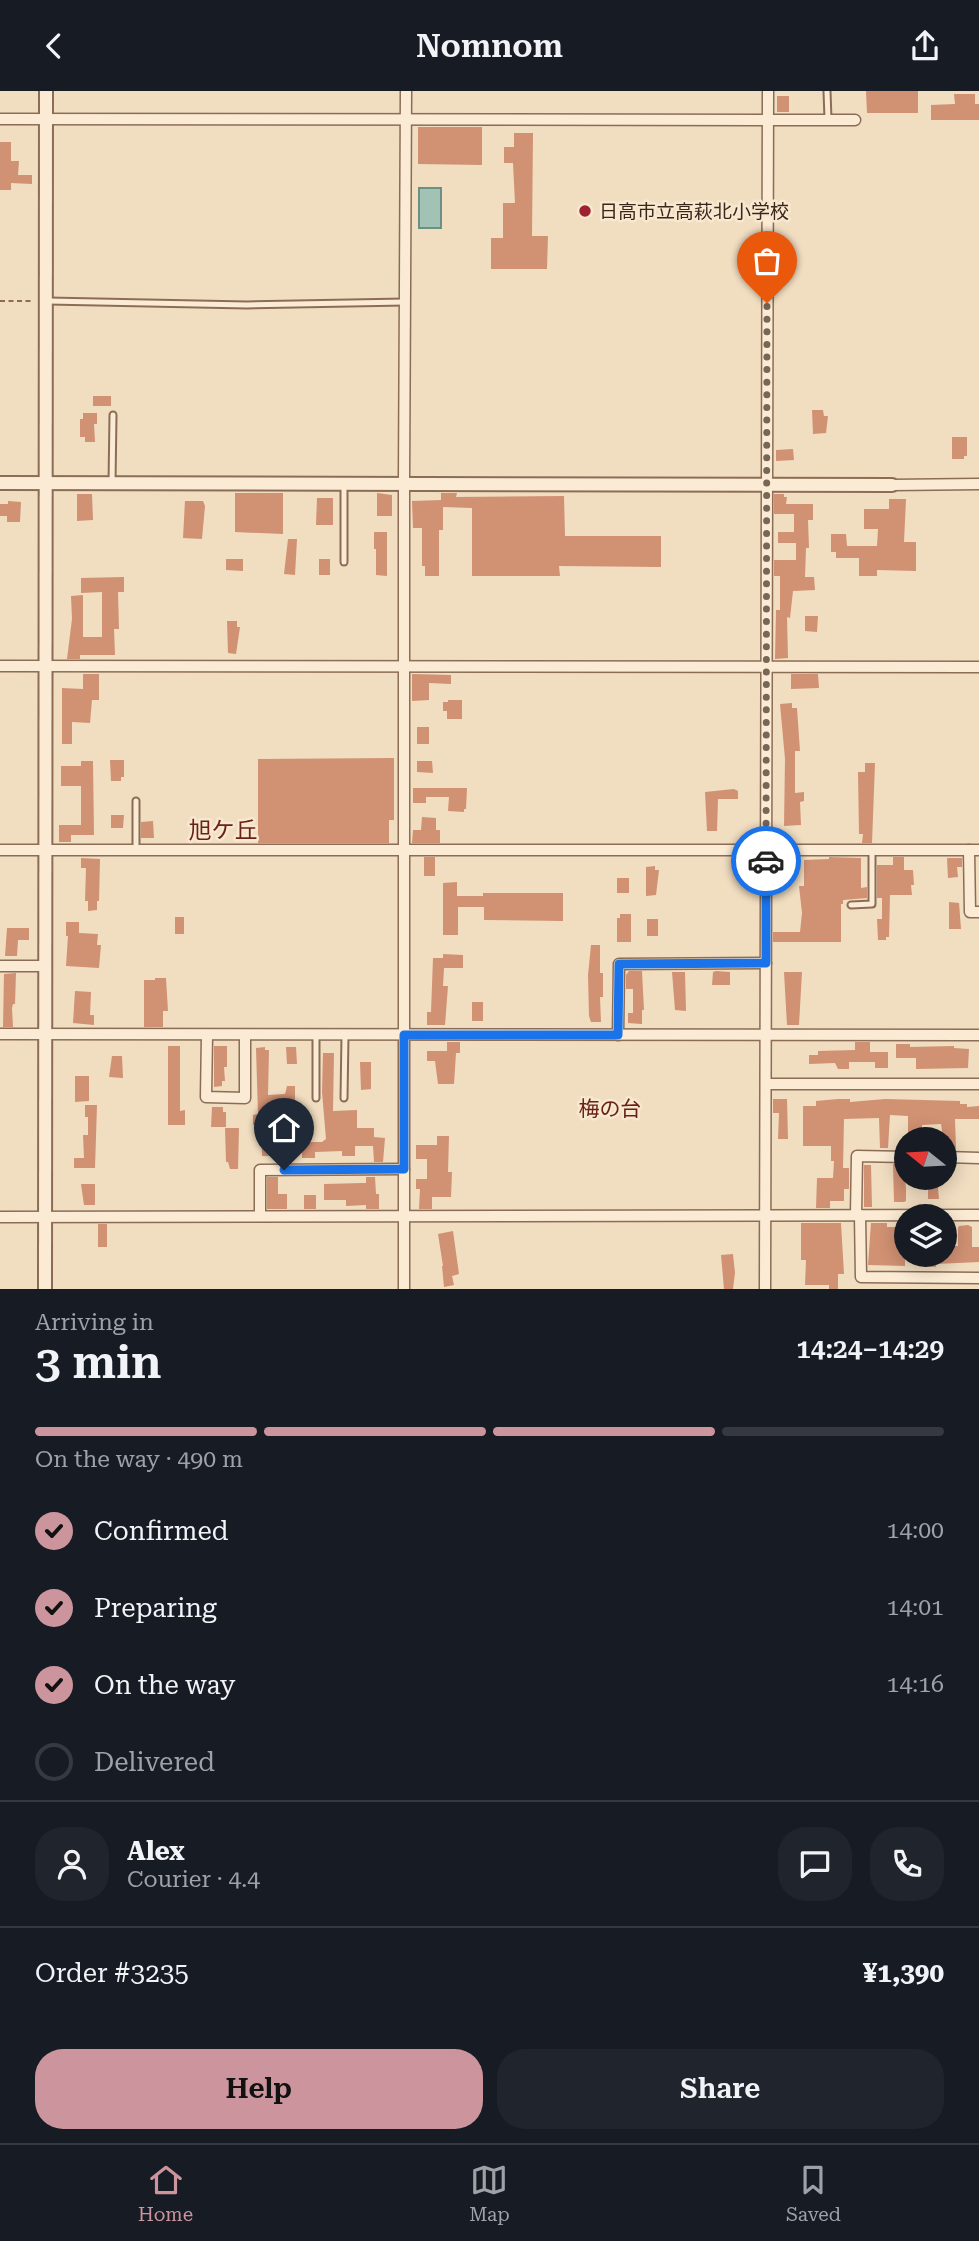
<!DOCTYPE html>
<meta charset="utf-8">
<style>
:root{--surface:#171b24;--page:#20242c;--text:#f1f3f6;--muted:#9ea1a6;--line:#363941;--accent:#cc959d}
body{margin:0;font-family:"Roboto Serif","Noto Sans JP",serif;background:var(--page);color:var(--text);height:100vh;display:flex;flex-direction:column;font-size:26px;white-space:nowrap}
*{box-sizing:border-box;margin:0}
p{font-size:23px;color:var(--muted)}
.icon{flex:none;width:38px;height:38px;fill:none;stroke:currentColor;stroke-width:2;stroke-linecap:round;stroke-linejoin:round}
.map{position:relative;height:1198px;overflow:hidden}
.panel{display:flex;flex-direction:column;background:var(--surface);flex:1}
.panel>*{flex:none}
.needle{width:46px;rotate:288deg}
.controls{position:absolute;left:894px;top:1036px;display:grid;gap:14px}
.controls a{display:grid;place-items:center;width:63px;height:63px;border-radius:50%;background:var(--surface);box-shadow:0 4px 18px #0003;font-size:35px}
.pin{position:absolute;display:grid;place-items:center;width:60px;height:60px;color:#fff;margin:-72px -30px;border-radius:50% 50% 50% 0;rotate:-45deg;box-shadow:0 0 7px #0007}
.pin .icon{rotate:45deg}
.courier{position:absolute;display:grid;place-items:center;width:70px;height:70px;margin:-35px;border:5px solid #1a73e8;border-radius:50%;background:#fff;color:#222;box-shadow:0 2px 9px #0007}
.overview em{font-style:normal;font-weight:600}
.overview div{display:flex;flex-direction:column-reverse}
.overview{display:flex;align-items:center;justify-content:space-between;height:119px;padding:0 35px}
h1{font-size:46px;font-weight:600;line-height:52px}
.bar{display:grid;grid-template-columns:repeat(4,1fr);gap:10px 7px;align-content:center;height:84px;padding:0 35px}
.bar i{height:9px;border-radius:5px;background:var(--line)}
.bar .on{background:var(--accent)}
.bar p{grid-column:span 4}
.line{display:flex;align-items:center;gap:18px;padding:0 35px;border-top:2px solid var(--line)}
.line div{flex:1}
.round{display:grid;place-items:center;flex:none;width:74px;height:74px;border-radius:28px;background:var(--page)}
ol{padding:0 35px;list-style:none}
li{display:flex;align-items:center;gap:21px;height:77px}
li p{margin-inline-start:auto}
li .icon{padding:7px;border-radius:50%;background:var(--accent);color:#111;stroke-width:4}
li:last-child{color:var(--muted)}
li i{width:38px;height:38px;border:4px solid var(--line);border-radius:50%}
.primary-button{display:flex;gap:14px;margin-top:auto;padding:14px 35px}
.primary-button a{flex:1;height:80px;border-radius:28px;background:var(--accent);color:#111;font-size:28px;font-weight:600;line-height:80px;text-align:center}
.primary-button a+a{background:var(--page);color:var(--text)}
header{display:flex;justify-content:space-between;align-items:center;height:91px;padding:0 35px;background:var(--surface);font-size:32px;font-weight:600}
.dock{display:flex;justify-content:space-around;align-items:center;height:98px;border-top:2px solid var(--line);background:var(--surface);font-size:19px;color:var(--muted)}
.dock a{display:grid;justify-items:center;gap:4px}
.dock .on{color:var(--accent)}
.map>svg:first-child{display:block}
.water{fill:#a3c2b6;stroke:#6a9183;stroke-width:2}
.building{fill:#d19173}
.lines{fill:none;stroke-linecap:round;stroke-linejoin:round}
.service-casing{stroke:#8b6d57;stroke-width:9}
.minor-casing{stroke:#8b6d57;stroke-width:13}
.tertiary-casing{stroke:#8b6d57;stroke-width:16}
.path{stroke:#8b6d57;stroke-width:2;stroke-dasharray:5 3.5;stroke-linecap:butt}
.service{stroke:#fbebd4;stroke-width:5}
.minor{stroke:#fbebd4;stroke-width:10}
.tertiary{stroke:#fbebd4;stroke-width:12}
.done{stroke:#796755;stroke-width:7;stroke-dasharray:0 12.6}
.route{stroke:#1a73e8;stroke-width:9}
.poi-dot{fill:#9e2330;stroke:#f8e8d0;stroke-width:2.5}
.labels{text-anchor:middle;dominant-baseline:central;stroke-width:5;stroke-linejoin:round;paint-order:stroke}
.poi-label{font-size:19px;fill:#39271c;stroke:#f8e8d0;text-anchor:start}
.neighbourhood-label{font-size:21px;fill:#692119;stroke:#f8e8d0}
.quarter-label{font-size:23px;fill:#692119;stroke:#f8e8d0}
</style>
<header><svg class="icon" aria-label="back" viewBox="0 0 24 24"><path d="M15 5l-7 7 7 7"/></svg>Nomnom<svg class="icon" aria-label="share" viewBox="0 0 24 24"><path d="M12 15V3M7 8l5-5 5 5M5 13v7h14v-7"/></svg></header>
<div class="map">
<svg width="979" height="1198" viewBox="0 0 979 1198">
<rect width="100%" height="100%" fill="#f1ddc0"/>
<rect class="water" x="419" y="97" width="22" height="40"/>
<g class="building">
<path d="M866,0h52v22h-51z"/>
<path d="M954,3h21v10h4v16h-48v-15l24,-1z"/>
<rect x="777" y="5" width="12" height="16"/>
<path d="M418,36h64v38l-64,-1z"/>
<path d="M514,42h19l-1,103h16l-1,33h-56v-31h12v-35h12l-2,-40h-9v-16h10z"/>
<path d="M0,51h11v19h8l-1,14h14v9l-21,-1v7h-11z"/>
<rect x="93" y="305" width="18" height="10"/>
<path d="M812,319h11l1,6h4l-2,17 -13,1z"/>
<path d="M83,322h14v11h-3l1,18h-10v-5h-5v-18h3z"/>
<path d="M952,346h15v19h-3v3h-12z"/>
<path d="M793,358l1,11 -18,1v-11z"/>
<path d="M235,402h48v41l-48,-2z"/>
<path d="M377,402l15,2v21h-15z"/>
<path d="M441,402h16l-1,4 108,-1 1,40h96v31l-102,-1 1,10h-88v-68l-29,-1v23h-4v46h-14v-10h-3v-38h-9l-1,-27 29,-1z"/>
<path d="M77,403h15l1,26 -16,1z"/>
<path d="M774,403h10v3h3l-1,7h27v16h-5l1,28h-3l-1,29h9l1,13 -22,1 -3,27 -3,-1 1,41 -13,1 1,-49h4v-34h-6v-16h22v-17h-18v-11h16v-18h-20z"/>
<path d="M317,407h16v27h-17z"/>
<path d="M889,408h17l-2,43h12v29l-39,-1v6h-18v-18h-23v-6h-5v-18h15l1,12h30l1,-17h-14v-20h25z"/>
<path d="M8,410l13,1 -1,20h-13v-6h-7v-12h8z"/>
<path d="M185,410h18l2,5 -3,33 -19,-1z"/>
<path d="M374,441h13v44l-11,-1v-26h-2z"/>
<path d="M288,448h9l-2,36 -11,-1z"/>
<path d="M226,468h17v12l-17,-1z"/>
<rect x="319" y="468" width="11" height="16"/>
<path d="M124,486v15h-6l1,37h-5l1,26h-35v4h-13l5,-40 -1,-23 12,-1v42h19v-45l-21,1v-15z"/>
<path d="M805,525h13l-1,16 -12,-1z"/>
<path d="M227,530h10v6h3l-4,27 -8,-1z"/>
<path d="M83,583h16v26h-7l-2,23 -18,-1v22h-10v-56l21,1z"/>
<path d="M412,583l39,1v9l-22,-1v17l-17,1z"/>
<path d="M791,583h27l1,14 -28,1z"/>
<path d="M448,609h14v19h-15v-8h-4v-9h5z"/>
<path d="M792,612v5h5l3,43h-5v42l9,-1v9l-4,1 1,23 -17,1 1,-67 -5,-55z"/>
<rect x="417" y="636" width="12" height="17"/>
<path d="M394,667v62h-5v23h-131v-84z"/>
<path d="M110,669h14v17h-3v4h-10z"/>
<path d="M81,670h12l1,74h-23v7h-12v-17h22v-39h-20v-20h20z"/>
<path d="M417,670h15l1,12 -16,-1z"/>
<path d="M865,672h10l-3,80h-10l1,-9h-4l-1,-62h7z"/>
<path d="M413,697h54l-1,21h-2v3l-16,-1 1,-14h-23v6h-13z"/>
<path d="M734,698l4,2v8h-20l-1,32h-10l-2,-39z"/>
<path d="M111,724h13l-1,13h-12z"/>
<path d="M422,726l14,1v12h4v13h-28l1,-13h8z"/>
<path d="M153,730l1,17h-13v-16z"/>
<rect x="424" y="766" width="11" height="19"/>
<path d="M829,766l32,1v30l6,-1v11l-24,2v4h-2v38h-68v-10h27l2,-19 -3,-27h5v-26l25,-1z"/>
<path d="M893,766h11v13h9l1,15h-3l1,10h-22l-1,42h-3v3h-8l-1,-21h5v-21h-5v-33h16z"/>
<path d="M81,767l19,1 -1,42h-2v9l-9,1v-10h-3l1,-33h-5z"/>
<path d="M947,767h15v9h-5l1,10 -10,1z"/>
<path d="M655,775v4h4l-3,25 -10,1v-29z"/>
<rect x="617" y="787" width="12" height="15"/>
<path d="M457,791v14h26v-3h80v28l-79,-1v-13h-26v28h-15v-52z"/>
<path d="M949,811l10,1 2,26h-12z"/>
<path d="M620,823h11v28h-14v-24h3z"/>
<rect x="175" y="826" width="9" height="17"/>
<rect x="647" y="828" width="11" height="17"/>
<path d="M66,831h13v11l19,1 -1,11h4l-2,23 -33,-2 2,-30h-2z"/>
<path d="M7,837h22v12h-11l-1,16h-12z"/>
<path d="M591,854h9v28h3v24h-3l1,25h-10l-2,-6 -1,-41z"/>
<path d="M443,863l20,1v13h-19l-1,18h5l-3,39h-18v-13h4l2,-54h10z"/>
<path d="M629,880h13l2,39h-2v14l-14,-1v-10h5v-24h-7v-14z"/>
<path d="M716,880l14,1v13h-18l1,-13z"/>
<path d="M672,881h13l1,39 -11,-1z"/>
<path d="M784,881h18l-3,53h-12z"/>
<path d="M16,882l-1,31h-2l-1,4 1,19h-10l1,-53z"/>
<path d="M155,887h11l2,33h-5v16h-19v-47h11z"/>
<path d="M75,900l16,1 -1,23h4v10l-21,-2z"/>
<rect x="472" y="911" width="11" height="19"/>
<path d="M447,951h13v11h-4l-2,31h-16l-3,-23h-8v-10h20z"/>
<path d="M855,951h15v10h18v16h-13v-6h-26v7h-11l-3,-6 -26,1v-9h9v-4l37,-1z"/>
<path d="M896,953h14v3l44,-1v2l15,1 -1,19 -52,1v-11h-20z"/>
<path d="M168,955h12v65l5,-1v15h-17z"/>
<path d="M214,955h13v21h-3l1,14h-3v5l-8,1z"/>
<path d="M265,956v3h4l-1,45 17,-1 2,-8h8v22h3v10h-3l-1,8v21l-22,1v8h-10l-1,-31h-8v-10l5,-1 -2,-66z"/>
<path d="M286,956h10l1,17h-10z"/>
<path d="M323,962h11l-1,58 24,-1v18h17v9l11,1 -2,24h-9l-1,-16h-18v10h-13v-5l-27,1v6h-13v-16h20l4,-3 -4,-47z"/>
<path d="M112,965h10l1,22 -14,-1z"/>
<path d="M360,971h11v27l-10,1z"/>
<path d="M75,985h14v25l-14,1z"/>
<path d="M773,1008h14l1,40h-10l1,-26h-6z"/>
<path d="M838,1008h12v3l35,-3 75,2v3h7v3l12,-1v13h-24l1,30h-11l-4,-25 -19,1v10h-2v4h-12v-23l-18,-1 -2,33h-8l-1,-30 -35,1 -1,49h6v21h-5v12h-14v7h-14l1,-30h16l1,-17h-3v-15h-28v-40h13v-5z"/>
<path d="M85,1014h12l-2,63h-21v-10h10l-1,-23h5v-18h-3z"/>
<path d="M212,1016h11v5h3v15h-15z"/>
<path d="M225,1037h14l-1,41h-8l-2,-7h-2z"/>
<path d="M437,1045h12l-1,36h4l-1,25h-19v12h-13l1,-20h-4v-10h11v-20h-11v-14h21z"/>
<path d="M893,1073h11l2,25v12l-2,1h-10z"/>
<path d="M864,1074h7l1,42h-8z"/>
<path d="M267,1086h11v17h9v15h-20z"/>
<path d="M366,1086h9l1,17h3v15h-13v-4l-20,1v-6h-22v-16l39,-1h3z"/>
<path d="M928,1087h9l2,21h-11z"/>
<path d="M81,1093h14v21h-11z"/>
<rect x="304" y="1104" width="12" height="14"/>
<path d="M801,1132h40l3,51h-6v15h-9v-4h-24l1,-25h-5z"/>
<path d="M871,1132h16v4h15v4h4l-1,35 -37,-1z"/>
<rect x="98" y="1133" width="9" height="23"/>
<path d="M968,1134l4,2v20h7v15l-43,2v3l-13,-1v-11h25v-9h10v-18l1,-2z"/>
<path d="M453,1140l6,43 -7,2 2,9 -10,2 -2,-21h1l-5,-32z"/>
<path d="M733,1163l2,19 -2,16h-9l-3,-34z"/>
</g>
<g class="lines">
<defs>
<g id="service">
<path d="M827,0l1,28"/>
<path d="M48,210l199,4 158,-3"/>
<path d="M112,392l1,-68"/>
<path d="M344,394v77"/>
<path d="M136,710v49"/>
<path d="M851,814l21,-1v-53"/>
<path d="M316,1007v-63"/>
<path d="M344,1007l1,-63"/>
</g>
<g id="minor">
<path d="M0,28l855,1"/>
<path d="M892,394l87,-1"/>
<path d="M0,575l979,1"/>
<path d="M0,759h979"/>
<path d="M969,759l1,62h9"/>
<path d="M0,875h46"/>
<path d="M0,943l979,1"/>
<path d="M207,944l-1,62 39,1v-63"/>
<path d="M618,944l1,-71 147,-1"/>
<path d="M766,993h213"/>
<path d="M945,1066l34,1"/>
<path d="M856,1124l1,-59 49,1"/>
<path d="M860,1124l1,62 118,1"/>
<path d="M260,1125v-46l144,-1"/>
<path d="M0,1126l979,-2"/>
<path d="M404,1198v-807l2,-391"/>
<path d="M765,1198l3,-1198"/>
</g>
<g id="tertiary">
<path d="M0,392l892,2"/>
<path d="M45,1198l1,-1198"/>
</g>
</defs>
<use href="#service" class="service-casing"/>
<use href="#minor" class="minor-casing"/>
<use href="#tertiary" class="tertiary-casing"/>
<path class="path" d="M0,210h34"/>
<use href="#service" class="service"/>
<use href="#minor" class="minor"/>
<use href="#tertiary" class="tertiary"/>
</g>
<g class="lines">
<path class="done" d="M766,770l1,-558"/>
<path class="route" d="M284,1079l120,-1v-134h214l1,-71 147,-1v-102"/>
</g>
<circle class="poi-dot" cx="585" cy="120" r="7"/>
<g class="labels">
<g class="poi-label">
<text x="599" y="120">日高市立高萩北小学校</text>
</g>
<g class="neighbourhood-label">
<text x="610" y="1018">梅の台</text>
</g>
<g class="quarter-label">
<text x="223" y="739">旭ケ丘</text>
</g>
</g>
</svg>
<div class="controls">
<a><svg class="needle" viewBox="-14 -14 28 28"><path d="M0-13l5 13h-10z" fill="#e53935"/><path d="M0 13l5-13h-10z" fill="#9ea1a6"/></svg></a>
<a><svg class="icon" aria-label="layers" viewBox="0 0 24 24"><path d="M12 4l9 5-9 5-9-5zM3 14l9 5 9-5"/></svg></a>
</div>
<div class="pin" style="left:767px;top:212px;background:#ea580c"><svg class="icon" aria-label="bag" viewBox="0 0 24 24"><path d="M5 8h14l-1 12H6zM9 8a3 3 0 0 1 6 0"/></svg></div>
<div class="pin" style="left:284px;top:1079px;background:#1f2937"><svg class="icon" aria-label="home" viewBox="0 0 24 24"><path d="M3 11l9-7 9 7M6 9v11h12V9"/></svg></div>
<div class="courier" style="left:766px;top:770px"><svg class="icon" aria-label="car" viewBox="0 0 24 24"><path d="M5 17H2v-5l4-1 3-4h7l3 4 3 1v5h-3M9 17h6M6 11h13"/><circle cx="7" cy="17" r="2"/><circle cx="17" cy="17" r="2"/></svg></div>
</div>
<section class="panel">
<div class="overview"><div><h1>3 min</h1><p>Arriving in</p></div><em>14:24–14:29</em></div>
<div class="bar"><i class="on"></i><i class="on"></i><i class="on"></i><i></i><p>On the way · 490 m</p></div>
<ol>
<li><svg class="icon" aria-label="check" viewBox="0 0 24 24"><path d="M5 12l5 5 9-10"/></svg>Confirmed<p>14:00</p></li>
<li><svg class="icon" aria-label="check" viewBox="0 0 24 24"><path d="M5 12l5 5 9-10"/></svg>Preparing<p>14:01</p></li>
<li><svg class="icon" aria-label="check" viewBox="0 0 24 24"><path d="M5 12l5 5 9-10"/></svg>On the way<p>14:16</p></li>
<li><i></i>Delivered</li>
</ol>
<div class="line" style="height:126px"><a class="round"><svg class="icon" aria-label="person" viewBox="0 0 24 24"><circle cx="12" cy="8" r="4"/><path d="M4 21q1-7 8-7t8 7"/></svg></a><div><b>Alex</b><p>Courier · 4.4</p></div><a class="round"><svg class="icon" aria-label="chat" viewBox="0 0 24 24"><path d="M4 5h16v11H9l-5 4z"/></svg></a><a class="round"><svg class="icon" aria-label="phone" viewBox="0 0 24 24"><path d="M5 4h4l2 5-3 2q2 4 5 5l2-3 5 2v4C11 20 4 13 5 4z"/></svg></a></div>
<div class="line" style="height:91px"><div>Order #3235</div><b>¥1,390</b></div>
<div class="primary-button"><a>Help</a><a>Share</a></div>
</section>
<nav class="dock">
<a class="on"><svg class="icon" aria-label="home" viewBox="0 0 24 24"><path d="M3 11l9-7 9 7M6 9v11h12V9"/></svg>Home</a>
<a><svg class="icon" aria-label="map" viewBox="0 0 24 24"><path d="M3 6l6-2 6 2 6-2v14l-6 2-6-2-6 2zM9 4v14M15 6v14"/></svg>Map</a>
<a><svg class="icon" aria-label="saved" viewBox="0 0 24 24"><path d="M7 4h10v16l-5-4-5 4z"/></svg>Saved</a>
</nav>
